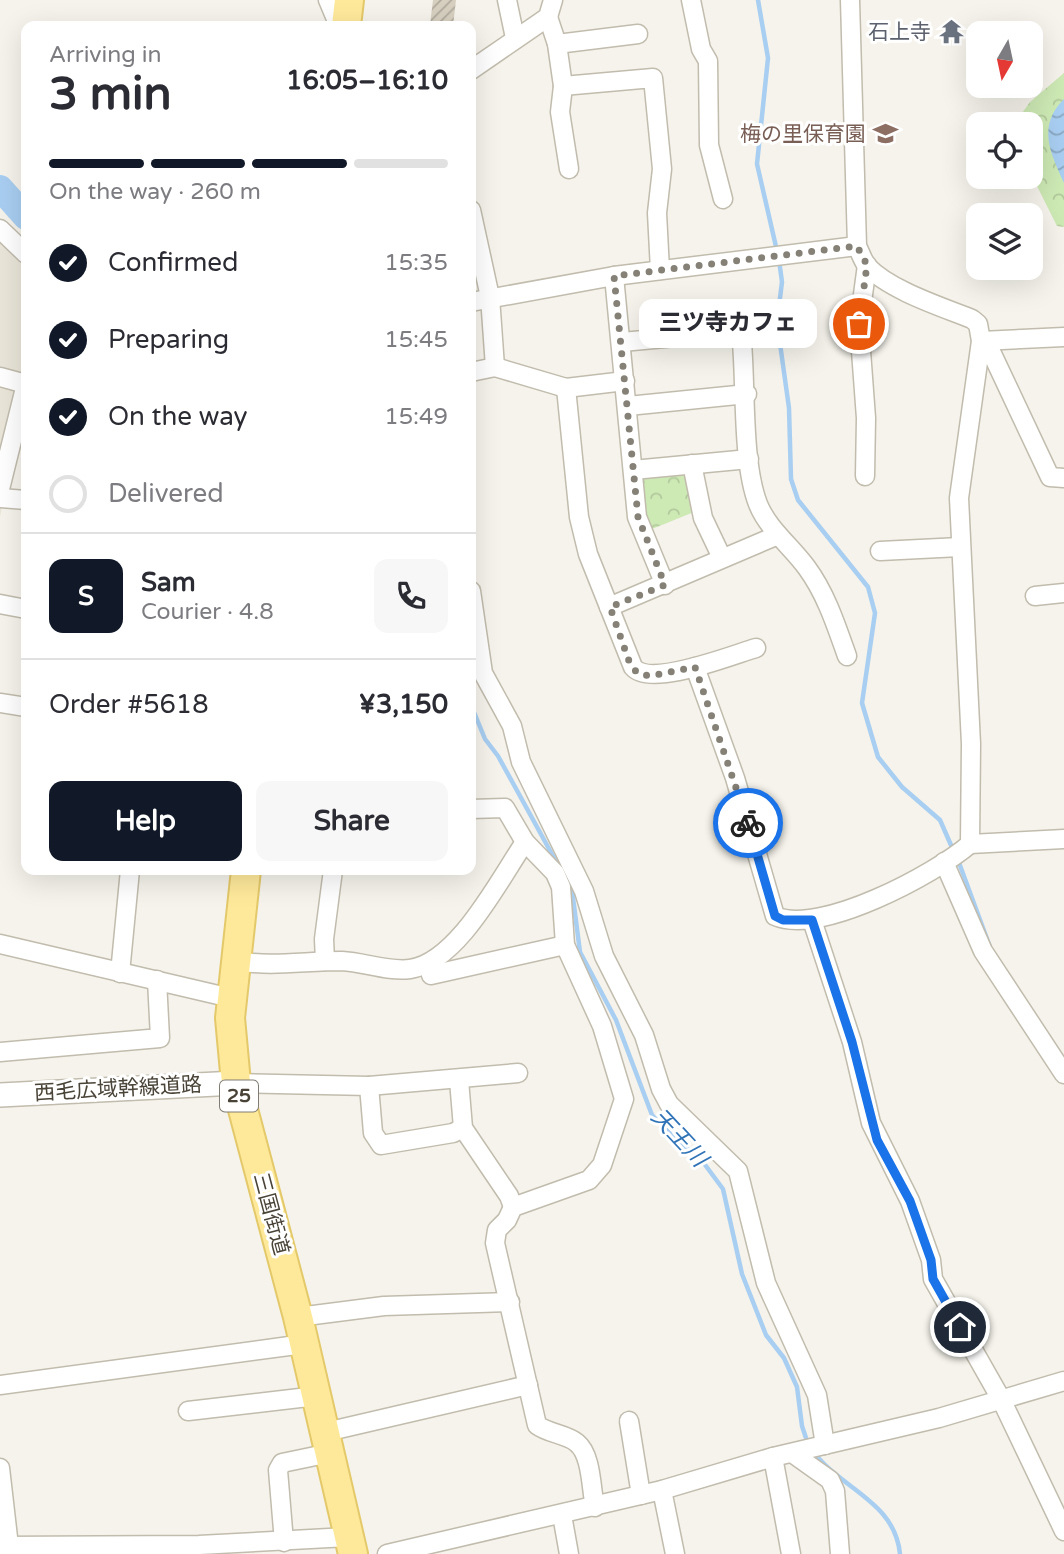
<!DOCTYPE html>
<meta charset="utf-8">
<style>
:root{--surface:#fff;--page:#f7f7f7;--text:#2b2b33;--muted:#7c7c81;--line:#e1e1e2;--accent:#111827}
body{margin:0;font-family:"Varela Round","Noto Sans JP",sans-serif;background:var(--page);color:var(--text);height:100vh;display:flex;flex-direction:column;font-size:26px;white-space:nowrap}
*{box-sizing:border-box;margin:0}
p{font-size:23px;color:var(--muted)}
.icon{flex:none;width:38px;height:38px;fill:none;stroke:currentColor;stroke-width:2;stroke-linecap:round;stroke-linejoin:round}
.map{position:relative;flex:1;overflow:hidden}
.details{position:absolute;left:21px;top:21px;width:455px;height:854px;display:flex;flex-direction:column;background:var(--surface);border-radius:14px;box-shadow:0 7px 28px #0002}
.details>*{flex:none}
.needle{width:46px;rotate:189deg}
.tools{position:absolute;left:966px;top:21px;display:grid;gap:14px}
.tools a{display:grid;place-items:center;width:77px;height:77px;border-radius:14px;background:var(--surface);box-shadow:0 7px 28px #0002;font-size:35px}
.pin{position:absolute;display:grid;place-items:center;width:60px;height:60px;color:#fff;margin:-30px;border:4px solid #fff;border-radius:50%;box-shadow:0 2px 7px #0007}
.courier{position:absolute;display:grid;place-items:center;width:70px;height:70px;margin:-35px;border:5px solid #1a73e8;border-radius:50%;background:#fff;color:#222;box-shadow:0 2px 9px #0007}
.bubble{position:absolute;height:49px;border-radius:14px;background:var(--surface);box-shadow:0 7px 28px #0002;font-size:23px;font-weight:800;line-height:49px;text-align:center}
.head em{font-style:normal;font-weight:800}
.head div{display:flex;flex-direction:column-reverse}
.head{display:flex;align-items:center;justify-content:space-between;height:119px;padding:0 28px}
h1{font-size:46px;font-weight:800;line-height:52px}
.bar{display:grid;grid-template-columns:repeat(4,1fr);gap:10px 7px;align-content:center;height:84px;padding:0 28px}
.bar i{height:9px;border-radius:5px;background:var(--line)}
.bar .on{background:var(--accent)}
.bar p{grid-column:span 4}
.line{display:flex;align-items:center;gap:18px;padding:0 28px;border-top:2px solid var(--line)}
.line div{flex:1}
.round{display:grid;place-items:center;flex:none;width:74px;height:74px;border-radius:14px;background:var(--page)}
ol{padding:0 28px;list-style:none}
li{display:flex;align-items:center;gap:21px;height:77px}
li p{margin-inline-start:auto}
li .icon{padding:7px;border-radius:50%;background:var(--accent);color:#fff;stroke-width:4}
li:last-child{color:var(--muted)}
li i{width:38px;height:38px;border:4px solid var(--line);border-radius:50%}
.action{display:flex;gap:14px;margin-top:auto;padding:14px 28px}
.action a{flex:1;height:80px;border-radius:14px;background:var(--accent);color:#fff;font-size:28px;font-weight:800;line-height:80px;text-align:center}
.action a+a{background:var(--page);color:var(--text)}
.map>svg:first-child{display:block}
.residential{fill:#e9e5d9}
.park{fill:url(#park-crowns)}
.water{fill:url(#water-waves)}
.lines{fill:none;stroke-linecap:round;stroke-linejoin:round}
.stream{stroke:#a8cef1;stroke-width:4.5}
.river{stroke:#a8cef1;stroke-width:26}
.building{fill:url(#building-hatch)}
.minor-casing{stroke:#c1bcad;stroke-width:21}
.tertiary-casing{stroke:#c1bcad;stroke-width:26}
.primary-casing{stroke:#e4c96a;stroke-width:32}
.minor{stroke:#fff;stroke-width:18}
.tertiary{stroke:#fff;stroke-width:23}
.primary{stroke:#fee99b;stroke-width:28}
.done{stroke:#868177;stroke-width:7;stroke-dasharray:0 12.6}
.route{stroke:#1a73e8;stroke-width:9}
.labels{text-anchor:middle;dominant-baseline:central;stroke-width:6;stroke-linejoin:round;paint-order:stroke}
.shield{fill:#fff;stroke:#807c74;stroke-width:2}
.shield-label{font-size:19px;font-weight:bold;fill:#4a4438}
.worship-label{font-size:21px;fill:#5b616d;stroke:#fff;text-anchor:end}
.education-label{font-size:21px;fill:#785e54;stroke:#fff;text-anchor:end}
.street-label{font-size:21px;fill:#4a4438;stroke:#fff}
.water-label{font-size:23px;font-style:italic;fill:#3074b7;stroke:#fff}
</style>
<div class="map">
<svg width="1064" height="1554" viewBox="0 0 1064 1554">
<defs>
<pattern id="park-crowns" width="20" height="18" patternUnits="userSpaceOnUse" patternTransform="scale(1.75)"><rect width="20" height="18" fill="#cde9b4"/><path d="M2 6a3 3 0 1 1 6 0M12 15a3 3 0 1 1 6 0" fill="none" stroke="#b2c99c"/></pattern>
<pattern id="water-waves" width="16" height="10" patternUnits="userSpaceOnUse" patternTransform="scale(1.75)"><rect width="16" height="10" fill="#a8cef1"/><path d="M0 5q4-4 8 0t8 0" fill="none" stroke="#8ba9c4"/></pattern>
<pattern id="building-hatch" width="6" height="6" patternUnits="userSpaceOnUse" patternTransform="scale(1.75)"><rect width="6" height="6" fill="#d7d0c0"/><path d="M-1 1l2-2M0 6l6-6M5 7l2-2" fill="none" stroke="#b0aa9d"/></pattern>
</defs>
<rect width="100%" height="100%" fill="#f5f3eb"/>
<path class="residential" d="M0,229l26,25v130l-26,133z"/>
<g class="park">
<path d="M1064,73v154l-7,-1 -26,-52v-50h-14v-4l13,-18z"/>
<path d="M683,471l5,4 6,37 -47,19 -8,-50 4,-6z"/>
</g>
<path class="water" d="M1064,99v84c-14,-31 -27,-57 0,-84z"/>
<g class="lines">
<g class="stream">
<path d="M758,0l10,58 -11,106 20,87"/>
<path d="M779,260l3,22 -5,40 12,86 2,71 7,21 70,87 7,26 -13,90 16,54 24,30 38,33 14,32"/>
<path d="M471,705l14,34 13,17 61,111"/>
<path d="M958,860l32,87"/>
<path d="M567,881l5,9 8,62 36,68 36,95 26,27 22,16 23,31 19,85 24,61 18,23 13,29 5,39 6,18"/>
<path d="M813,1451c27,38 82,50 87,103"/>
</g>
<path class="river" d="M0,188l26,29"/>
</g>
<path class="building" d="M433,0h23l-3,26 -23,-1z"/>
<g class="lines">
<defs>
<g id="minor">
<path d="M328,0l11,26"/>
<path d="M507,0l8,38"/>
<path d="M691,0l10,49 7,12 1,84 14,54"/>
<path d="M548,17l9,27 6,42 -3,26 9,57"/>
<path d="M557,44l81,-10"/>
<path d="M471,70l77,-53 5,-17"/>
<path d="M563,86l90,-8 9,91 -5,44 3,57"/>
<path d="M471,210l19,87 5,70"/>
<path d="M0,229l26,25"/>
<path d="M614,276l23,241 28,68"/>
<path d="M471,302l143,-26 243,-30"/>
<path d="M981,341l83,-4"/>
<path d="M986,341l64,136 14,1"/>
<path d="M622,342l108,-10 12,11c4,46 0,120 16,161 10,25 33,42 49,64 19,26 29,57 40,88"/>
<path d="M471,372l24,-5 71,21 59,-7"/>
<path d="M0,377l26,7"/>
<path d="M566,388l13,129 9,37 45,113c17,21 99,-12 123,-19"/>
<path d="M628,406l119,-12"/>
<path d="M692,464l11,54 19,40"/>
<path d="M633,470l116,-11"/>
<path d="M865,476l1,-58 -7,-94 8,-59"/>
<path d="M0,489l26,-105"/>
<path d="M0,498l26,2"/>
<path d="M880,551l80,-4"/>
<path d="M471,591l12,82 29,53 9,36 63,129 20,65 40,79 17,54 8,15 69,67 28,112 51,112 8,50"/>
<path d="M1035,596l29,-3"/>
<path d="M0,604l26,5"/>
<path d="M609,607l169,-72"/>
<path d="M695,667l40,111 40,138c45,20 160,-42 195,-72l1,-100 -12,-246 22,-157 -3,-17 -6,-5c-30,-12 -83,-29 -105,-53 -4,-5 -7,-14 -10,-20l-7,-246"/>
<path d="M0,703l26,4"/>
<path d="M471,809l34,-1 20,34 30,31 6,14 4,58 37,81 22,73 -22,66 -13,15 -76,27 -6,13 -10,10 -2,13 42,182c12,9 30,9 40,18 15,12 14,47 18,64"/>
<path d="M970,844l94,-5"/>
<path d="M944,862l39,89 81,123"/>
<path d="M812,920l40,122 19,81 39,78 21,59 2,19 68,120 63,132"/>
<path d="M0,944l231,54"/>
<path d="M236,961c36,6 69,0 106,0 22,1 46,11 68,8 48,-7 89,-89 115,-127"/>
<path d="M325,961l-1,-22 9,-69"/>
<path d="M429,965l2,10 134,-30"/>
<path d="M120,973l10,-103"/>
<path d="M0,1052l160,-14 -3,-58"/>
<path d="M459,1080l4,48 46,68 4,11"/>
<path d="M236,1083l133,3 149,-13"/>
<path d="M369,1086l4,47 8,12 72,-12 10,-5"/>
<path d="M298,1317l86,-11 126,-4"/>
<path d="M0,1385l304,-41"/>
<path d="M188,1411l129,-15"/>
<path d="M629,1421l12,74"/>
<path d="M326,1432l202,-47"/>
<path d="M792,1453l38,27 5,11 5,63"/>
<path d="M773,1457l18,97"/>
<path d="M0,1468l9,78"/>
<path d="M662,1490l13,64"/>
<path d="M562,1515l7,39"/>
<path d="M284,1542l-6,-72 4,-7 48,-10"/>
<path d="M0,1546l199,-1 149,-8"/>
<path d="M387,1554l275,-64 111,-33 166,-39 125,-37"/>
</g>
<path id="tertiary" d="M0,1095l236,-12"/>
<g id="primary">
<path d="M346,26l3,-26"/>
<path d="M246,870l-16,148 6,65 62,234 55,237"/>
</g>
</defs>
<use href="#minor" class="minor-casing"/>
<use href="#tertiary" class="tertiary-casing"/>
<use href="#primary" class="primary-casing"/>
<use href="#minor" class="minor"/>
<use href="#tertiary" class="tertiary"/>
<use href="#primary" class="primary"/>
</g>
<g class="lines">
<path class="done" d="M748,823l-53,-156 -45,9 -13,-3 -8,-12 -19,-54 55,-22 -27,-68 -24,-241 243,-30 10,19 -8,59"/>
<path class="route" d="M748,823l27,93 8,4h29l40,122 25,98 33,61 21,59 2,19 27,48"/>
</g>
<defs>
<symbol id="temple-bare" viewBox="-9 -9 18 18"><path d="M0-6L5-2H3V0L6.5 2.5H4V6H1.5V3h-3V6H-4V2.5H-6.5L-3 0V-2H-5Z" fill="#6b7280" stroke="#fff" stroke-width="2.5" paint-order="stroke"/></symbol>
<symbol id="school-bare" viewBox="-9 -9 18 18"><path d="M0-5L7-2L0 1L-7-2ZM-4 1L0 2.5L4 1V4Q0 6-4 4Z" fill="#8d6e63" stroke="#fff" stroke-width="2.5" paint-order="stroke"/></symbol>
</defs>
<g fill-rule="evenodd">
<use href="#temple-bare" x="934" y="14" width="35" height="35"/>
<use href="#school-bare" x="868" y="116" width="35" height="35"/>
</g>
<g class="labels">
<rect class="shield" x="220" y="1080.5" width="38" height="31" rx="5"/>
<g class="shield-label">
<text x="239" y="1096">25</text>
</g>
<g class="worship-label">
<text x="931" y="32">石上寺</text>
</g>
<g class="education-label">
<text x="866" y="134">梅の里保育園</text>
</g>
<g class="street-label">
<text transform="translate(118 1089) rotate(-3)">西毛広域幹線道路</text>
<text transform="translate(271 1214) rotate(75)">三国街道</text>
</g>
<g class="water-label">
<text transform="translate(679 1138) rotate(47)">天王川</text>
</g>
</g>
</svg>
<div class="tools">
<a><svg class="needle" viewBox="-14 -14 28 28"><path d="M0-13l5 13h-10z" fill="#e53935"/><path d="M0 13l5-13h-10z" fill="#7c7c81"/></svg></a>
<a><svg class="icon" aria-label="locate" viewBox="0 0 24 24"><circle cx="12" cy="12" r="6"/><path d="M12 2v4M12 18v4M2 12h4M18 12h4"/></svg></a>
<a><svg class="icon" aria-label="layers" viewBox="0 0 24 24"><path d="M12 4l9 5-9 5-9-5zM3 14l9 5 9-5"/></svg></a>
</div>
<div class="pin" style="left:859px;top:324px;background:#ea580c"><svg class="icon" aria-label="bag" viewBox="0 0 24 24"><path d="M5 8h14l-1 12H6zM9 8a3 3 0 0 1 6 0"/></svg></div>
<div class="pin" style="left:960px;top:1327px;background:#1f2937"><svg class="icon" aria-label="home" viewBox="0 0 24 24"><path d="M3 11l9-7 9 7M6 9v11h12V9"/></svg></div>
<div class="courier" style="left:748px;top:823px"><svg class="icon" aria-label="bike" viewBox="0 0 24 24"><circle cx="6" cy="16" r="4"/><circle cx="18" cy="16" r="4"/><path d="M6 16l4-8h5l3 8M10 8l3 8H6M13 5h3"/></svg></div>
<div class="bubble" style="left:639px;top:299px;width:178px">三ツ寺カフェ</div>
<section class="details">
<div class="head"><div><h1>3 min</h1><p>Arriving in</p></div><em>16:05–16:10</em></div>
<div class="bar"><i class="on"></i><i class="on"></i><i class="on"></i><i></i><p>On the way · 260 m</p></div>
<ol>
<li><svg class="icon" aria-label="check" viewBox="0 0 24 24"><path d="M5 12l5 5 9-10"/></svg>Confirmed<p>15:35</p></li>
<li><svg class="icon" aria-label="check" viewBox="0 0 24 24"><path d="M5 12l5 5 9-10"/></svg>Preparing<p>15:45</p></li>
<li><svg class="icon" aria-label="check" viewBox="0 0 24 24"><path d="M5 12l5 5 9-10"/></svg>On the way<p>15:49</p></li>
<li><i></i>Delivered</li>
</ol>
<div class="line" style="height:126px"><b class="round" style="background:var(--accent);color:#fff">S</b><div><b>Sam</b><p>Courier · 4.8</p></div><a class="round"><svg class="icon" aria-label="phone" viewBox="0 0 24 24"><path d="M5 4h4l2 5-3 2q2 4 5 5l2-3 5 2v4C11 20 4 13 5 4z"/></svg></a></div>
<div class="line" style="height:91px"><div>Order #5618</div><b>¥3,150</b></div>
<div class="action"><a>Help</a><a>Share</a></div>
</section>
</div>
